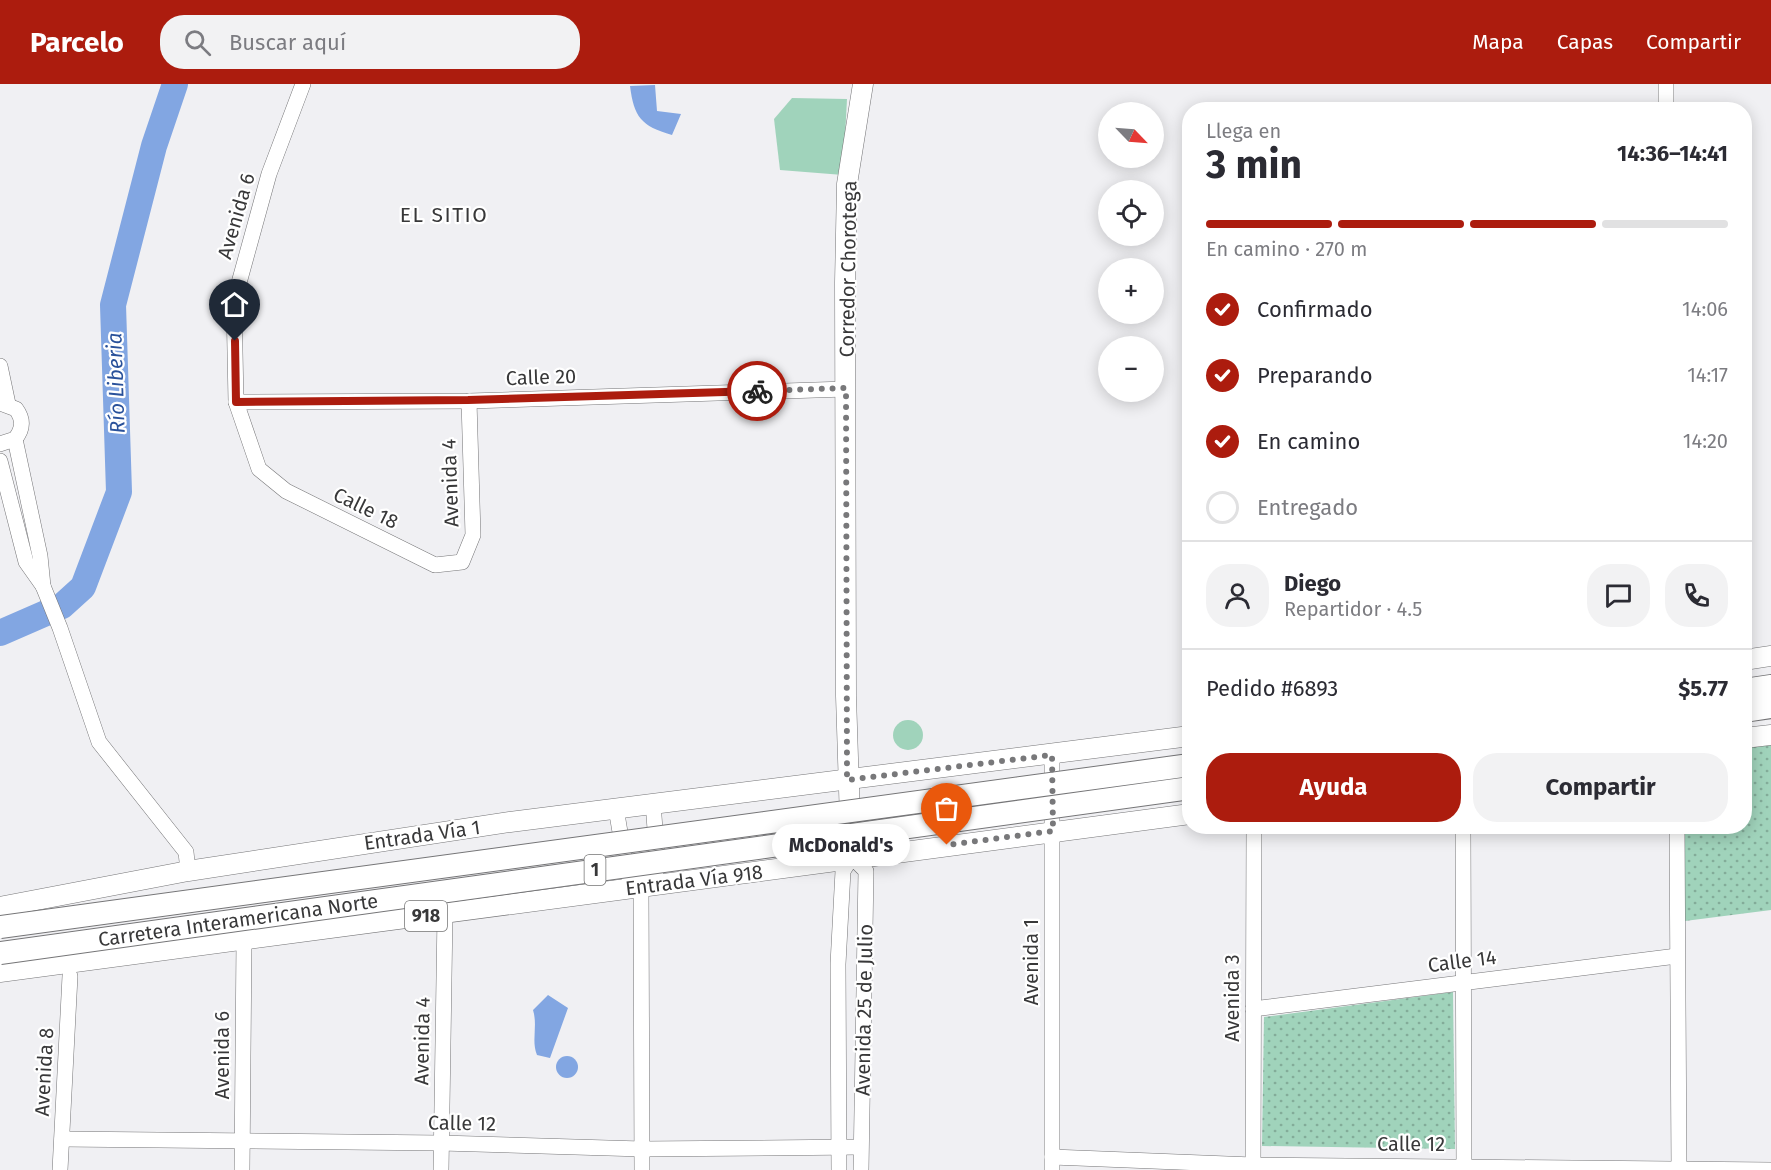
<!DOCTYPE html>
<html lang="es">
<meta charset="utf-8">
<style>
:root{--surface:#fff;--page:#f2f2f3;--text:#2b2b33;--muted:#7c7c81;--line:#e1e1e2;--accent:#ac1c0e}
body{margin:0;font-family:"Fira Sans",sans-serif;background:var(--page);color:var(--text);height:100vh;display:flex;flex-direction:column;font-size:22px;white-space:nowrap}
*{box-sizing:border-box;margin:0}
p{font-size:20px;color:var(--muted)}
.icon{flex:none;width:33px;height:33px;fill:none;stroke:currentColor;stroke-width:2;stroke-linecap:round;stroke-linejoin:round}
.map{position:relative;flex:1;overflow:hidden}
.side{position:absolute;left:1182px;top:18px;width:570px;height:732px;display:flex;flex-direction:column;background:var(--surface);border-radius:24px;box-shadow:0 3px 15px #0003}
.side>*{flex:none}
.needle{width:39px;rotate:115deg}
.controls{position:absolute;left:1098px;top:18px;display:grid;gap:12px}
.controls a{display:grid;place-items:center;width:66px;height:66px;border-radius:50%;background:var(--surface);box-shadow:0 3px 15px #0003;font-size:30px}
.pin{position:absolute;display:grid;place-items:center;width:51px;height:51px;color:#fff;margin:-62px -26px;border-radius:50% 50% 50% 0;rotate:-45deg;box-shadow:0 0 6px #0007}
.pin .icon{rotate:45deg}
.courier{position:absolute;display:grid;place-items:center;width:60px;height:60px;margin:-30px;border:4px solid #ac1c0e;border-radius:50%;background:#fff;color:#222;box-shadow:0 2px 8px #0007}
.bubble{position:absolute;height:42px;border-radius:21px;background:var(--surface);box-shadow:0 3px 15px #0003;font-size:20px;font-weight:700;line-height:42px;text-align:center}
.headline em{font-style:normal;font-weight:700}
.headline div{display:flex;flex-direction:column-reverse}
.headline{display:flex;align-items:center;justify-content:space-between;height:102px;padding:0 24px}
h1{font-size:39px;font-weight:700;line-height:45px}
.bar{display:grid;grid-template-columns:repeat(4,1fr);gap:9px 6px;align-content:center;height:72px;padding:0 24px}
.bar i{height:8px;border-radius:4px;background:var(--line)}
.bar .selected{background:var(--accent)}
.bar p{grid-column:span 4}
.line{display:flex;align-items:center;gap:15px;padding:0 24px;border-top:2px solid var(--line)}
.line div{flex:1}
.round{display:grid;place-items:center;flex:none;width:63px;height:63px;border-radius:24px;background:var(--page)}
ol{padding:0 24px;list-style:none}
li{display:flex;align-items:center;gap:18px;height:66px}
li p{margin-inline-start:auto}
li .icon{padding:6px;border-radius:50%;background:var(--accent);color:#fff;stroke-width:4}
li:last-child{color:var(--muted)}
li i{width:33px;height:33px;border:3px solid var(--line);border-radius:50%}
.action{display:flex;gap:12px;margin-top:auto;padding:12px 24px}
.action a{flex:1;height:69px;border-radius:24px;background:var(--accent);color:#fff;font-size:24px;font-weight:700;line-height:69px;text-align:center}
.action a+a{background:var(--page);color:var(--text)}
header{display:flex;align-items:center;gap:36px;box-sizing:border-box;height:84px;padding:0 30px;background:var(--accent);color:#fff}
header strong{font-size:28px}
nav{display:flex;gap:33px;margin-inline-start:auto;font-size:21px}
.search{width:420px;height:54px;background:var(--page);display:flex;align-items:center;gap:15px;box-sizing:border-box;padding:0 21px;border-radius:24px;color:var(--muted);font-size:22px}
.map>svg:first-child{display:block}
.grass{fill:url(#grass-dots)}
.park{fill:#a0d3bb}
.water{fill:#82a6e2}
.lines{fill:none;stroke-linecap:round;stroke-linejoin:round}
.river{stroke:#82a6e2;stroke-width:26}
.minor-casing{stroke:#757577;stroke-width:16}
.major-casing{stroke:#757577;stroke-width:21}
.highway-casing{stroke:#757577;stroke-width:24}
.minor{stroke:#fff;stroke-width:15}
.major{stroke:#fff;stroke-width:20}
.highway{stroke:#fff;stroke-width:22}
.highway-bridge-casing{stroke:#757577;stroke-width:24;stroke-linecap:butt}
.highway-bridge{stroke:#fff;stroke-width:22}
.done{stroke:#78787a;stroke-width:6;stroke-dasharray:0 10.8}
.route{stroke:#ac1c0e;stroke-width:8}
.labels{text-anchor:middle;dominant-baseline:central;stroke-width:4.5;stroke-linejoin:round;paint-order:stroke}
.shield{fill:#fff;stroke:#747474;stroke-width:1.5}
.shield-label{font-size:18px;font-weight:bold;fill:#383839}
.street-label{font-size:20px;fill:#383839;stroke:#fff}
.neighbourhood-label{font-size:21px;letter-spacing:1.5px;fill:#383839;stroke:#fff}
.water-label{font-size:21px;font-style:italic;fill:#29519a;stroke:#fff}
</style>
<header>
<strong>Parcelo</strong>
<div class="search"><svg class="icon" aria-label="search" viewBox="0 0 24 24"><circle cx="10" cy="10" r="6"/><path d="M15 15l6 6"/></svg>Buscar aquí</div>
<nav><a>Mapa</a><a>Capas</a><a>Compartir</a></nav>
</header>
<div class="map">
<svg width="1771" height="1086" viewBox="0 0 1771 1086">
<defs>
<pattern id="grass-dots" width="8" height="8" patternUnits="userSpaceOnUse" patternTransform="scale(1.5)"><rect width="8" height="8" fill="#a0d3bb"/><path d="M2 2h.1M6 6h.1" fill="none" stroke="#83ac99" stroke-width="1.8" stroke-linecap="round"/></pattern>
</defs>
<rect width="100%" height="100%" fill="#f0f0f3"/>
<g class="grass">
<path d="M1771,644v182l-86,11 -1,-94 60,-1 1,-94z"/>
<path d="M1453,908l2,157 -193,-3 2,-129z"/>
</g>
<g class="park">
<path d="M792,14l55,1 -4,76 -63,-5 -6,-51z"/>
<circle cx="908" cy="651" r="15"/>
</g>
<g class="water">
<path d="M655,1l2,26 24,3 -9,21c-31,-9 -38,-18 -42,-49z"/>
<path d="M548,911l20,13 -18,50 -13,-3c-6,-14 1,-29 -4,-45z"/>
<circle cx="567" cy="983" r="11"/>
</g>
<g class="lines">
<path class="river" d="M0,549l62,-27 21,-19 36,-95 -6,-187 41,-159 21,-62"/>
<defs>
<g id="minor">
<path d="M303,0l-34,90 -35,127 2,101 23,67 27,22 149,74 27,-3 11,-27 -4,-134"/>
<path d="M1666,0v26"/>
<path d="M0,282l8,38"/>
<path d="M236,318l233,-1 377,-12"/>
<path d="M0,319l16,6c8,11 7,20 -1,30l-15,5"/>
<path d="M15,355l25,117 3,30"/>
<path d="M0,377l26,101 17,24 17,42 39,114 87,110 2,19"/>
<path d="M616,724l11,66 14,12"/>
<path d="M1463,742l1,344"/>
<path d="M1677,742l2,344"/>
<path d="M641,802l1,284"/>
<path d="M641,802l17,-18 -5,-65"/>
<path d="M1253,925l424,-53"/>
<path d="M62,1055l379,4 201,6 218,-2"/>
<path d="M1052,1073l201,8 518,5"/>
<path d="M60,1086l10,-194"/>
<path d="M242,1086l2,-229"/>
<path d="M441,1086l4,-256"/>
<path d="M839,1086l-1,-206 5,-93 9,-14 14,14 -5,299"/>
<path d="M1052,1086v-415"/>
<path d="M1253,1086l1,-344"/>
</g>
<g id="major">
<path d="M1744,576l27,-4"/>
<path d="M1744,654l27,-3"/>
<path d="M851,767l-5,-155 -1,-413 2,-99 16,-100"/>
<path d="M0,823l188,-36 322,-49 680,-86"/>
<path d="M0,888l1190,-158"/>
</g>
<g id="highway">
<path d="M1744,606l27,-4"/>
<path d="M1744,627l27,-4"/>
</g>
</defs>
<use href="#minor" class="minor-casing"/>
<use href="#major" class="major-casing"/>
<use href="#highway" class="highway-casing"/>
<use href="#minor" class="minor"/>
<use href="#major" class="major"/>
<use href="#highway" class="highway"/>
<defs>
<g id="highway-bridge">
<path d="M0,843l1190,-162"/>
<path d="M0,869l1190,-165"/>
</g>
</defs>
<use href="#highway-bridge" class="highway-bridge-casing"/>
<use href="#highway-bridge" class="highway-bridge"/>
</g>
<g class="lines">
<path class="done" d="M757,307l89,-3 1,392 205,-25 1,76 -106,14"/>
<path class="route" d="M235,257l1,61 232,-2 289,-9"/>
</g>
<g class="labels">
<g class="shield">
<rect x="584.5" y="771" width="21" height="30" rx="4.5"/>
<rect x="405" y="817" width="42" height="30" rx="4.5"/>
</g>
<g class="shield-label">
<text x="595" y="786">1</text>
<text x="426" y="832">918</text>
</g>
<g class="street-label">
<text transform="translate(236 132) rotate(-74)">Avenida 6</text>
<text transform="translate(848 185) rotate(-89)">Corredor Chorotega</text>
<text transform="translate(541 293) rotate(-2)">Calle 20</text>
<text transform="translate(450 399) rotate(-92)">Avenida 4</text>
<text transform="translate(366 424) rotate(26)">Calle 18</text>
<text transform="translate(422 751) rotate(-8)">Entrada Vía 1</text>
<text transform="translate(694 796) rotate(-7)">Entrada Vía 918</text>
<text transform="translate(238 836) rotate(-8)">Carretera Interamericana Norte</text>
<text transform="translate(1462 877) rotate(-7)">Calle 14</text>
<text transform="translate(1031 878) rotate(-90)">Avenida 1</text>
<text transform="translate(1232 914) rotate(-90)">Avenida 3</text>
<text transform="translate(864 926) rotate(-89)">Avenida 25 de Julio</text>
<text transform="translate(422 957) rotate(-89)">Avenida 4</text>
<text transform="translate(222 971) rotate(-90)">Avenida 6</text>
<text transform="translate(44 988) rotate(-87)">Avenida 8</text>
<text transform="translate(462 1039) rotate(1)">Calle 12</text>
<text x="1411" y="1060">Calle 12</text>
</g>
<g class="neighbourhood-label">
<text x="444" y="131">EL SITIO</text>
</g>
<g class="water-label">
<text transform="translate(116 299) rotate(-92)">Río Liberia</text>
</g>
</g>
</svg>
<div class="controls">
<a><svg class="needle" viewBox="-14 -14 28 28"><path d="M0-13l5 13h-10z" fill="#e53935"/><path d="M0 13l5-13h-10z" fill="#7c7c81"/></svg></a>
<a><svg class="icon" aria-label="locate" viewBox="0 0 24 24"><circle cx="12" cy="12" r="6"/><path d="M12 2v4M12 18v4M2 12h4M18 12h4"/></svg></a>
<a>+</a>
<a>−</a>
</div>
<div class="pin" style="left:947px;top:761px;background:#ea580c"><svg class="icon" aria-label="bag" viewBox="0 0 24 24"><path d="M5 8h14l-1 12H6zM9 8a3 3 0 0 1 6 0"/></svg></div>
<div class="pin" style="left:235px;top:257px;background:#1f2937"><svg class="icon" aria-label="home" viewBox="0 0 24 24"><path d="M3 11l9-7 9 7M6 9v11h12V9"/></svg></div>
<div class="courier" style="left:757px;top:307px"><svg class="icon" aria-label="bike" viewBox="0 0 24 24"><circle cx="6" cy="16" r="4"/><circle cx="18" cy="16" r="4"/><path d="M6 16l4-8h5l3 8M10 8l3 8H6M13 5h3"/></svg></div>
<div class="bubble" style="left:772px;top:740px;width:138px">McDonald's</div>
<section class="side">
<div class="headline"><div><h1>3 min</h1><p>Llega en</p></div><em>14:36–14:41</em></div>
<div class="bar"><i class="selected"></i><i class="selected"></i><i class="selected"></i><i></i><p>En camino · 270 m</p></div>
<ol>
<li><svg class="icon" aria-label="check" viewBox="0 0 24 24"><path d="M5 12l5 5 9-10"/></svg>Confirmado<p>14:06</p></li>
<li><svg class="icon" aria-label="check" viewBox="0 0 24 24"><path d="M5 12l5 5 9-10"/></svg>Preparando<p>14:17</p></li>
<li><svg class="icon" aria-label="check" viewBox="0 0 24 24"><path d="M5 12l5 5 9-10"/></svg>En camino<p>14:20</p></li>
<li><i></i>Entregado</li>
</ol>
<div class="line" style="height:108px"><a class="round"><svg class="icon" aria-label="person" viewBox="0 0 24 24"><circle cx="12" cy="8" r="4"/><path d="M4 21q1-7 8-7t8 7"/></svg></a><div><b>Diego</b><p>Repartidor · 4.5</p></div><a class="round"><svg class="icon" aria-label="chat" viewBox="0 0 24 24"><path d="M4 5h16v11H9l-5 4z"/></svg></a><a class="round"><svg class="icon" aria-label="phone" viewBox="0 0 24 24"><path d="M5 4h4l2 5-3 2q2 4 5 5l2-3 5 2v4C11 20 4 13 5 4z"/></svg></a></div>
<div class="line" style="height:78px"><div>Pedido #6893</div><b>$5.77</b></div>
<div class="action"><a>Ayuda</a><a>Compartir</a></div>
</section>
</div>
